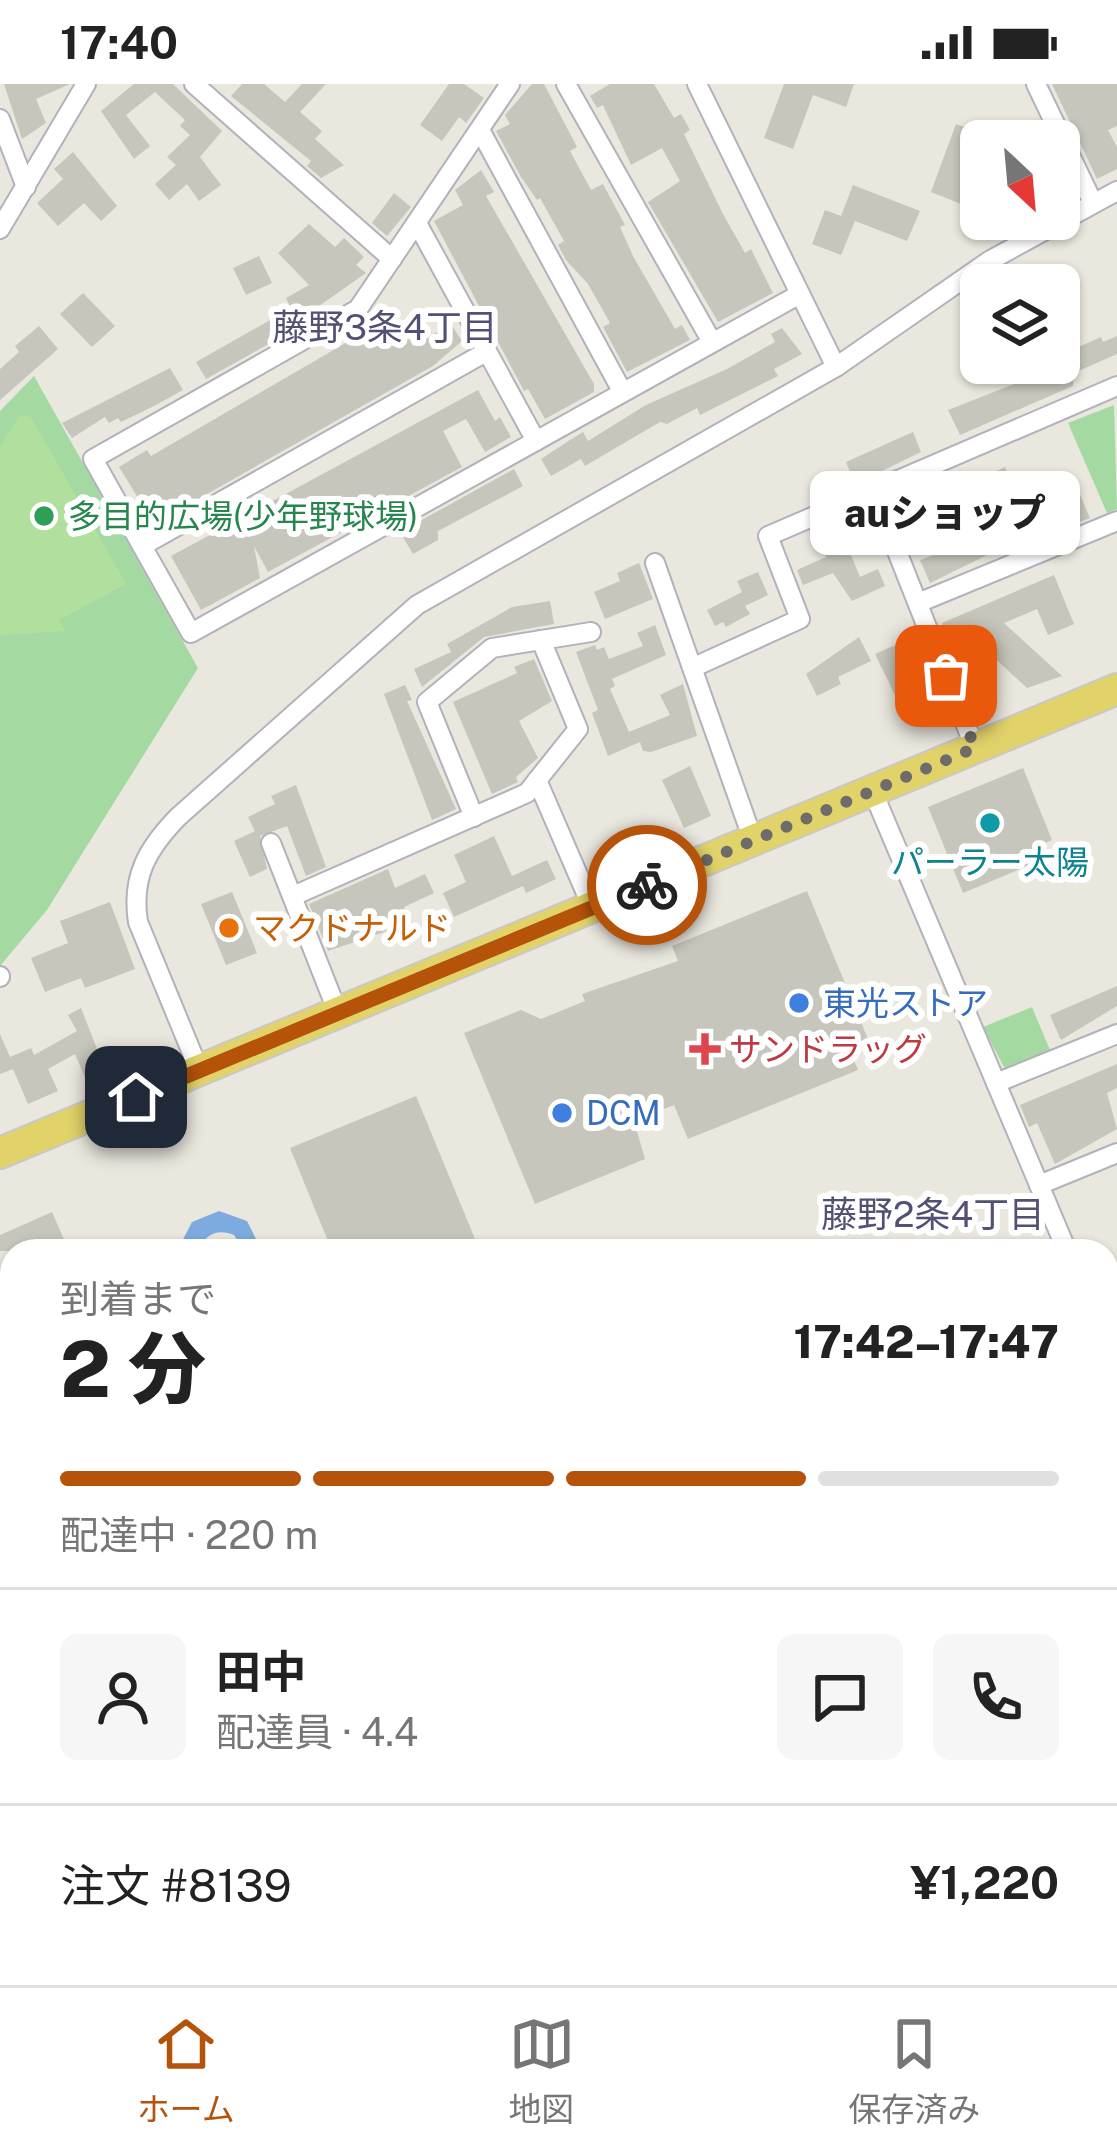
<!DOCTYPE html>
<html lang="ja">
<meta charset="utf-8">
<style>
:root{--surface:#fff;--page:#f6f6f6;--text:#222;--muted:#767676;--line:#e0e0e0;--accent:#b45309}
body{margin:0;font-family:"Public Sans","Noto Sans JP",sans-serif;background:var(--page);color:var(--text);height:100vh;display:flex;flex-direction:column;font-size:45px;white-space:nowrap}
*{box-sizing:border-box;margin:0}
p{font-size:39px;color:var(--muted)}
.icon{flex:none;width:66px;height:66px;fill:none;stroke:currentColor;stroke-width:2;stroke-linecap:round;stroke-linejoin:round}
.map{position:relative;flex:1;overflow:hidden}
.drawer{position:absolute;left:0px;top:1155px;width:1119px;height:747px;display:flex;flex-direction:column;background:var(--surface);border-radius:36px 36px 0 0;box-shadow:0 3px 9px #0004}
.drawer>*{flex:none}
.needle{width:78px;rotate:154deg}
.buttons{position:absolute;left:960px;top:36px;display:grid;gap:24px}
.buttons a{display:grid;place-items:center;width:120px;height:120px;border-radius:18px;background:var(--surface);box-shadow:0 3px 9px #0004;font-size:60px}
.pin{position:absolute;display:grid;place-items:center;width:102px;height:102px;color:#fff;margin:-51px;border-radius:24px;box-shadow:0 6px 18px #0006}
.courier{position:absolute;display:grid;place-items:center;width:120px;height:120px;margin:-60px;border:9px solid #b45309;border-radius:50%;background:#fff;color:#222;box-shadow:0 3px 15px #0007}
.bubble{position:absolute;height:84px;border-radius:18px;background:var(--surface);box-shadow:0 3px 9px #0004;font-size:39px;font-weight:800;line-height:84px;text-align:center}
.summary em{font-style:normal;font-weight:800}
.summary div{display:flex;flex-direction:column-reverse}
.summary{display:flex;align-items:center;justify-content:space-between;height:204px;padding:0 60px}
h1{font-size:78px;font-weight:800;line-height:90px}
.bar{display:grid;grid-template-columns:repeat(4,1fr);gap:18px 12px;align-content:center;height:144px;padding:0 60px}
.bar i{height:15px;border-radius:9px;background:var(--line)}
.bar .current{background:var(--accent)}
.bar p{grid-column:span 4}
.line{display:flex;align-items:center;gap:30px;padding:0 60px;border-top:3px solid var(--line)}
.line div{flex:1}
.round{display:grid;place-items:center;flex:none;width:126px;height:126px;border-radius:18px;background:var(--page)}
.status{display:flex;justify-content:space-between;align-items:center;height:84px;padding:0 60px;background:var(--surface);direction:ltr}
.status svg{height:33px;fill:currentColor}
.tab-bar{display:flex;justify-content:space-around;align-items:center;height:168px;border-top:3px solid var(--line);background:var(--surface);font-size:33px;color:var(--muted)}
.tab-bar a{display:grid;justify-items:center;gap:6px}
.tab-bar .current{color:var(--accent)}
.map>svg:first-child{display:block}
.green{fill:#a4daa1}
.pitch{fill:#b1e09e}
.water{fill:#7daadf}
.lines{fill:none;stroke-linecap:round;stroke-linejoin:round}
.stream{stroke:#7daadf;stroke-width:4.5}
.building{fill:#c6c6bc}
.minor-casing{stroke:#b2b1bc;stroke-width:22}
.trunk-casing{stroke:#c8c8c8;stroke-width:34}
.minor{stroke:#fff;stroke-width:18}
.trunk{stroke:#e2d26a;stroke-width:30}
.done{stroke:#6d6c69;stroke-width:12;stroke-dasharray:0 21.6}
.route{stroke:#b45309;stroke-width:15}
.leisure-dot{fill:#2e9e5b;stroke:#fff;stroke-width:4.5}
.culture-dot{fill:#0f9aa8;stroke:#fff;stroke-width:4.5}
.food-dot{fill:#e8710a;stroke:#fff;stroke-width:4.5}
.shop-dot{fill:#3f7fe0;stroke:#fff;stroke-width:4.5}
.health-dot{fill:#e0444e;stroke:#fff;stroke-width:4.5}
.labels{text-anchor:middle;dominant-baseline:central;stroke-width:12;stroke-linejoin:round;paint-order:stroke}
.leisure-label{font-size:33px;fill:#27864d;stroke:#fff;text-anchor:start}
.culture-label{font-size:33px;fill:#0d838f;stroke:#fff}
.food-label{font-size:33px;fill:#c56008;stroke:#fff;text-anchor:start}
.shop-label{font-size:33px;fill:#366cbe;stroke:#fff;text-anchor:start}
.health-label{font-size:33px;fill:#be3a42;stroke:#fff;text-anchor:start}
.neighbourhood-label{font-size:36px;fill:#535075;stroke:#fff}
</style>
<div class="status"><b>17:40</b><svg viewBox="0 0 49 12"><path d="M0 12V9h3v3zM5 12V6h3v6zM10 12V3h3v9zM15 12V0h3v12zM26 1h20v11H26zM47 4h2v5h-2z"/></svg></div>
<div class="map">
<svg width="1117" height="1901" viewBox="0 0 1117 1901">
<rect width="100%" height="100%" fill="#eae8de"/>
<g class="green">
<path d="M34,292l164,292 -151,242 -47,56v-555z"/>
<path d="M1114,321l3,104 -10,4 -39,-90z"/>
<path d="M1032,923l18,43 -45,19 -22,-42z"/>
<path d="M12,1209v130l-12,4v-128z"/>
</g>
<path class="pitch" d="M20,331l11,2 95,167 -67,36 6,11 -65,4v-188z"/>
<g class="water">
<path d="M219,1127l28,10 15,30h-18l-10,-16c-16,-7 -30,-1 -35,16h-22l15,-29z"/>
<path d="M1107,1685l10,4v156l-10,-5z"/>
</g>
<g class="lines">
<path class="stream" d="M1107,1477l10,-11"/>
</g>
<g class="building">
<path d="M4,0h66l-34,15 10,24 -24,16z"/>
<path d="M134,0h39l49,47 -22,26 21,28 -22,16 -12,-17 -18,16 -14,-16 21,-19 -9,-8 23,-22 -10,-9 5,-6 -30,-28 -29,23 24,31 -16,13 -33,-48z"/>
<path d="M242,0h22l21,18 17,-18h24l-26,28 22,19 -7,8 29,26 -23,13 -14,-12 4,-5 -80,-65z"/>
<path d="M449,0h15l20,14 -18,25 -7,-6 -17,24 -22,-16z"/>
<path d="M532,0h12l33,63 -7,4 21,39 12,-6 22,41 -5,2 13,29 42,73 7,-4 8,15 -63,32 -24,-45 7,-4 -22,-39 -22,-24 -8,-15 6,-4 -24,-43 -3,2 -16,-23 -25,-46 14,-7 -5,-9z"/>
<path d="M610,0h44l20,34 7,-4 9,16 -6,4 39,80 22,39 6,-4 22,44 -55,29 -70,-120 32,-21 -18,-33 -31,17 -28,-60 -6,3 -7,-12z"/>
<path d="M784,0h70l-8,23 -33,-12 -20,54 -29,-11z"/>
<path d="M1052,0h65v42l-9,4 9,17v22l-20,10z"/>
<path d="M956,40l30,11 -25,69 -30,-12z"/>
<path d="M73,68l44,54 -16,15 -17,-18 -26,23 -21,-23 26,-24 -9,-10z"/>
<path d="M481,86l13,22 -8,4 108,188v8l-49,27 -17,-30 -4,2 -90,-170 29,-16 -8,-15z"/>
<path d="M853,101l67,26 -13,30 -52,-20 -14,34 -29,-11 13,-34 16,6z"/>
<path d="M394,109l17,14 -24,29 -15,-13z"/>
<path d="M309,140l26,23 9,-9 20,19 -8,8 10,8 -71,50 2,5 -91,51 -10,-17 76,-43 -3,-4 20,-11 -3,-6 23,-13 -31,-32z"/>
<path d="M259,172l13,27 -26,12 -13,-27z"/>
<path d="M83,209l32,33 -23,21 -32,-33z"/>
<path d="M392,223l21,39 38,-22 11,17 -29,25 -279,158 -35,-57 28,-17 4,6 222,-129 -4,-7z"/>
<path d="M39,242l19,23 -58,51v-31l19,-17 -4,-6z"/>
<path d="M782,244l20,26 -28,15 4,7 -78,39 -3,-7 -30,16 -7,-2 -75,44 -4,-7 -30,17 -10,-17 29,-19 13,-8 5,9 58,-36 81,-36 48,-27 -4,-8z"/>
<path d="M1117,252v18l-43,19 -1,13 -113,49 -12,-25 104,-41 25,-13 -3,-7 27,-12 2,5z"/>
<path d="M170,284l13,22 -29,16 -33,16 -3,-4 -9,5 -4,-6 -33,21 -10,-15z"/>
<path d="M478,306l17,31 5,-4 11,20 -26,15 -19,-33 -23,12 19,36 -194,105 -14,-26 6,32 -59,32 -30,-54z"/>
<path d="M913,348l8,20 -66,32 -9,-22z"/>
<path d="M1005,383l11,27 -62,26 -9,-20 -11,5 -8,-18 19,-8 7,14z"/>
<path d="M514,385l9,17 -85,45v9l-25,14 -13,-22z"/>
<path d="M1075,399l15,35 -26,10 -7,-18 -33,15 -10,-22z"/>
<path d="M842,450l18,43 18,-8 7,17 -33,15 -19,-28 -30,12 -6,-15 29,-13 -6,-14z"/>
<path d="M979,454l8,17 -57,28 -10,-23z"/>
<path d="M639,479l14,36 -48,20 -11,-27 26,-11 -3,-8z"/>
<path d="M758,488l10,23 -23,11 5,8 -24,13 -3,-5 -8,4 -8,-16 35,-18 -5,-11z"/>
<path d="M1054,491l20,49 -26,11 -11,-26 -33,14 58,53 -35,12 -55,-51 -21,9 -9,-23z"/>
<path d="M550,517l4,23 -70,13 -62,50 -8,-18 37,-17 -4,-8 65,-37z"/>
<path d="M655,541l11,30 -54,24 3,7 -5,3 19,43 41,-17 -10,-20 23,-11 14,52 -46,16 -8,-1 -3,-9 -32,14 -16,-43 6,-3 -22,-58 19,-7 2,5 7,-3 5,12 34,-13 -6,-13z"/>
<path d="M859,553l12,24 -33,16 3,7 -24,12 -11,-22z"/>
<path d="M900,559l11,23 10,-4 23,47 -35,15 -34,-70z"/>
<path d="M534,575l18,42 -33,20 19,37 -22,19 2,5 -26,12 -39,-92 64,-29 -3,-6z"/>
<path d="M405,601l7,15 -5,1 49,108 -24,11 -48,-126z"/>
<path d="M690,682l21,50 -27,12 -22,-48z"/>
<path d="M1023,684l29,72 -14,6 6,13 -81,34 -35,-86z"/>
<path d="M296,701l30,82 -20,9 -19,-50 -27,10 7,33 -17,8 -16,-36 21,-10 -7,-14 27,-13 -4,-8z"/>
<path d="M494,752l18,40 35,-16 9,19 -30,14 -3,-7 -69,31 -11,-24 23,-11 -12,-27z"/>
<path d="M388,785l7,19 30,-14 9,19 -30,14 7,16 -83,28 -19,-47z"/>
<path d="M807,807l63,153 -19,9 7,17 -170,69 -14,-34 -40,16 11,38 -110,45 -71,-171 57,-23 20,9 44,-18 -3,-7 96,-33 -6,-15z"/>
<path d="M232,808l25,61 -31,12 -25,-61z"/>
<path d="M110,818l25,67 -50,19 -4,-10 -36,14 -14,-34 37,-15 -8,-22z"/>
<path d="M1117,902v20l-56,34 -11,-25z"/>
<path d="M81,924l25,64 -20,8 -11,-26 -27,15 10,22 -30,13 -15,-35 -13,5v-40l10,23 21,-9 3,7 43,-24 -9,-16z"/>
<path d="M1117,980v24l-10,5 10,36 -62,35 -18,-41 -8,4 -9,-22z"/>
<path d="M416,1012l64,155h-148l-42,-103z"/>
<path d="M52,1128l17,39h-69v-16z"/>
</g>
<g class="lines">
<defs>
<g id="minor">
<path d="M194,0l198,175"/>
<path d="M510,0l-152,225 -265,150 98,174 609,-339"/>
<path d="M566,0l146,258"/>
<path d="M697,0l139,283"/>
<path d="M1036,0l57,119"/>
<path d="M0,35l26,68"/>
<path d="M480,46l142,261"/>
<path d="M417,139l119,218"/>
<path d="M0,145l86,-145"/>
<path d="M873,407l102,257"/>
<path d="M142,462l344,-194"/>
<path d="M655,479l98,277"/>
<path d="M918,519l199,-82"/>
<path d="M694,583l106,-48 -32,-83 349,-150"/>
<path d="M537,696l55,127"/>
<path d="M873,708l194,459"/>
<path d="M474,733l-47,-115 65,-54 99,-16"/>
<path d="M271,759l67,170"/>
<path d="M293,812l234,-103 51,-64 -37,-89"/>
<path d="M0,893v-1"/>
<path d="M199,986l-61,-148c-7,-45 9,-73 40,-105l239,-212 419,-238 153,-106 128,-70"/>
<path d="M996,999l121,-49"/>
<path d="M1039,1101l78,-32"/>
<path d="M1107,1199l10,-5"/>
<path d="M1107,1556l10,-14"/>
<path d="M1107,1569l10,5"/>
</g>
<path id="trunk" d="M0,1069l1117,-464"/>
</defs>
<use href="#minor" class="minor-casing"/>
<use href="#trunk" class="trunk-casing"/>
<use href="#minor" class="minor"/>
<use href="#trunk" class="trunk"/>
</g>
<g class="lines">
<path class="done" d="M647,801l328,-137 -29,-72"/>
<path class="route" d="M136,1013l511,-212"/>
</g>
<circle class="leisure-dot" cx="44" cy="432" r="12"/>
<circle class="culture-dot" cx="990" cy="739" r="12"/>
<circle class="food-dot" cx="229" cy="844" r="12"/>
<g class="shop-dot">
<circle cx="799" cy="919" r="12"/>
<circle cx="562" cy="1029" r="12"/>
</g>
<path class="health-dot" d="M699 947h12v12h12v12h-12v12h-12v-12h-12v-12h12z"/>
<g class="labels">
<g class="leisure-label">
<text x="68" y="432">多目的広場(少年野球場)</text>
</g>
<g class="culture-label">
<text x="990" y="778">パーラー太陽</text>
</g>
<g class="food-label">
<text x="253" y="844">マクドナルド</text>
</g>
<g class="shop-label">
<text x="823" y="919">東光ストア</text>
<text x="586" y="1029">DCM</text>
</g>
<g class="health-label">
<text x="729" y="965">サンドラッグ</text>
</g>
<g class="neighbourhood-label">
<text x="385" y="243">藤野3条4丁目</text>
<text x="933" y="1130">藤野2条4丁目</text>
</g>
</g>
</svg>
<div class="buttons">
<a><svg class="needle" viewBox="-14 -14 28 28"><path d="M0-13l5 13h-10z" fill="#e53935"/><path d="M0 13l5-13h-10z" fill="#767676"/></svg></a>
<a><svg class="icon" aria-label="layers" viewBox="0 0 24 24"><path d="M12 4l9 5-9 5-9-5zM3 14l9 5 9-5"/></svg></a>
</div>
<div class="pin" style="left:946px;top:592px;background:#ea580c"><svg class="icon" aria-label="bag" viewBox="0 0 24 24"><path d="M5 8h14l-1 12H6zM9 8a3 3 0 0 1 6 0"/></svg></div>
<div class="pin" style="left:136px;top:1013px;background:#1f2937"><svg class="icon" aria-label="home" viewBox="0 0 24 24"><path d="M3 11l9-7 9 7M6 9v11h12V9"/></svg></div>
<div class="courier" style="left:647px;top:801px"><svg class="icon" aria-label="bike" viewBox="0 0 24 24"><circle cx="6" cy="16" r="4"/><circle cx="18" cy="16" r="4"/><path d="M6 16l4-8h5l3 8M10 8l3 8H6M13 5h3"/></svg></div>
<div class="bubble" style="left:810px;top:387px;width:270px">auショップ</div>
<section class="drawer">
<div class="summary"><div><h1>2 分</h1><p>到着まで</p></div><em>17:42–17:47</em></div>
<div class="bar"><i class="current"></i><i class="current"></i><i class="current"></i><i></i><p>配達中 · 220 m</p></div>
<div class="line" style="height:216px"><a class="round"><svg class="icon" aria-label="person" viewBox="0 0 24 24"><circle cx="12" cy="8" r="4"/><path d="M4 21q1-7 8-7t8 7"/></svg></a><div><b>田中</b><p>配達員 · 4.4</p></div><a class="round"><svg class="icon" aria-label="chat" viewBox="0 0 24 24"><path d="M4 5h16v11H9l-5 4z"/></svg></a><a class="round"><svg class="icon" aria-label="phone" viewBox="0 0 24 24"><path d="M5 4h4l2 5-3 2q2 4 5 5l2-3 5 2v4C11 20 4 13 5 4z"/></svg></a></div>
<div class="line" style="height:156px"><div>注文 #8139</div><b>¥1,220</b></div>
</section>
</div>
<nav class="tab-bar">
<a class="current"><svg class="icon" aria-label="home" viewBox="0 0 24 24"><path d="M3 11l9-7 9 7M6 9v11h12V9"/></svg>ホーム</a>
<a><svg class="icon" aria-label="map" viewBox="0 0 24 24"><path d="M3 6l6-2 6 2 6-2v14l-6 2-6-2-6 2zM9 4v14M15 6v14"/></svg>地図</a>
<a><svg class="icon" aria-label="saved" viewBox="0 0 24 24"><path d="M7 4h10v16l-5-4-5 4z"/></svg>保存済み</a>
</nav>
